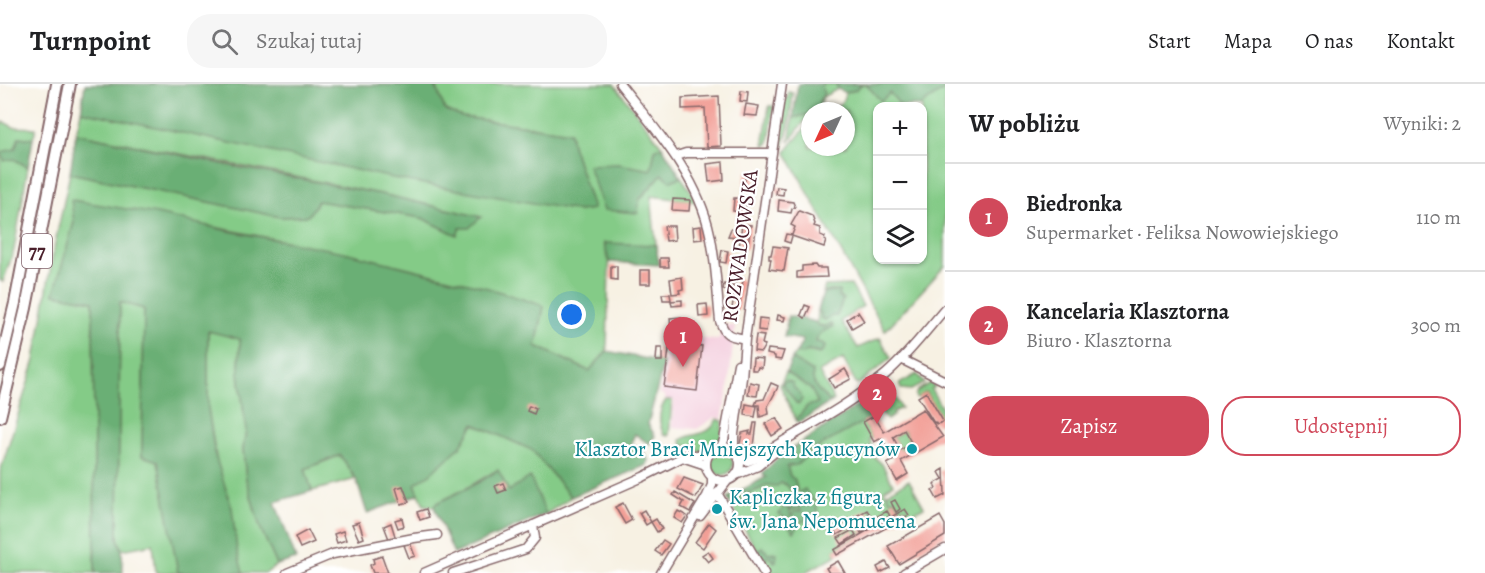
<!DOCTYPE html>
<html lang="pl">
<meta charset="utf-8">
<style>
body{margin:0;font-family:Alegreya,serif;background:#f6f6f6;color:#202124}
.controls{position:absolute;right:18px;top:18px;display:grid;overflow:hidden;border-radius:12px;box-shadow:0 2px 4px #0004}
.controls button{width:54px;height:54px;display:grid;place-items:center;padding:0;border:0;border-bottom:2px solid #e0e0e0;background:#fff;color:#202124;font:30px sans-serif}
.compass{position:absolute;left:801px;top:18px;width:54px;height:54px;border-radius:50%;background:#fff;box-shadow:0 2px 4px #0004;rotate:226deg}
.you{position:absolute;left:572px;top:231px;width:21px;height:21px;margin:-15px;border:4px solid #fff;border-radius:50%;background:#1a73e8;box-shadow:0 0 0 9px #1a73e833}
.badge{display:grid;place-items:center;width:39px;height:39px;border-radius:50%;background:#d1495b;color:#fff;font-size:20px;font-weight:700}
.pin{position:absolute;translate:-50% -50px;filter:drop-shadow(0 2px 3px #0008)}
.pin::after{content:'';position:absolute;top:32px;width:21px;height:18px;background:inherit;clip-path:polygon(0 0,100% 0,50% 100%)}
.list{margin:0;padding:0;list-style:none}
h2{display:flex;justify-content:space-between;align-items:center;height:78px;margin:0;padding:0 24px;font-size:26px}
h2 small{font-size:20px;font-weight:400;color:#757577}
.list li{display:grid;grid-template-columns:39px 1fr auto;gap:18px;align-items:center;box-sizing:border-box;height:108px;padding:0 24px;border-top:2px solid #e0e0e0}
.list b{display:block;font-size:22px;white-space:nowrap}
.list p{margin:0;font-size:20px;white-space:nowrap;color:#757577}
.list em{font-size:20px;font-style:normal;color:#757577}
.actions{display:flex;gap:12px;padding:18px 24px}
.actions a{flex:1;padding:14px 0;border:2px solid #d1495b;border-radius:24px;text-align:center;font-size:21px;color:#d1495b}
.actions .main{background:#d1495b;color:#fff}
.icon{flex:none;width:33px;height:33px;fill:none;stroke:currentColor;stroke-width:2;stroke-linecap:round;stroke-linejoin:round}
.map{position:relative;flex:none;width:945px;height:489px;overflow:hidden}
header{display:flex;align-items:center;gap:36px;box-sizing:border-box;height:84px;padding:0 30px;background:#fff;border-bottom:2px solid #e0e0e0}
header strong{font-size:28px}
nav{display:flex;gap:33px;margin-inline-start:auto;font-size:21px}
.search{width:420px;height:54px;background:#f6f6f6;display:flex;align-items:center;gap:15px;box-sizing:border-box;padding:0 21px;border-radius:24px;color:#757577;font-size:22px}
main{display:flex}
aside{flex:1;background:#fff}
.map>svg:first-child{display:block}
.built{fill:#f4cfde}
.green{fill:#84cb87;stroke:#677559;stroke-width:1.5}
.forest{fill:#6baf74;stroke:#5a6750;stroke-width:1.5}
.building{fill:#f29f96;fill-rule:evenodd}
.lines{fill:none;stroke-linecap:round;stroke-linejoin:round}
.minor-casing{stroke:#87686b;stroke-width:11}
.major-casing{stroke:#87686b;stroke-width:14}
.minor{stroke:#fff;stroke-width:8}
.major{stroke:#fff;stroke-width:10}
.culture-dot{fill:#0f9aa8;stroke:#fff;stroke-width:2}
.labels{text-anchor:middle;stroke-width:4.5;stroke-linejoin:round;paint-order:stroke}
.shield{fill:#fff;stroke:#80626b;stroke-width:1.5}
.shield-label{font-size:20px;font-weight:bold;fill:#4a1f2b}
.street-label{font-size:21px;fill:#4a1f2b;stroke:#fff}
.culture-label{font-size:21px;fill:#0d838f;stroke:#fff;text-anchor:end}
</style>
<header>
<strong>Turnpoint</strong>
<div class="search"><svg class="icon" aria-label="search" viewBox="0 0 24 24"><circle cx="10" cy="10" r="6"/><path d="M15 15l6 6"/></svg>Szukaj tutaj</div>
<nav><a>Start</a><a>Mapa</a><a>O nas</a><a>Kontakt</a></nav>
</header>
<main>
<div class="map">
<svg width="945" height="489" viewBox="0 0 945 489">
<rect width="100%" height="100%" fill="#fff"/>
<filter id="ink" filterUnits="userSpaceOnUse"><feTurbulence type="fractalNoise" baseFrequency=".0167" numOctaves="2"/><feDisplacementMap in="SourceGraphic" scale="12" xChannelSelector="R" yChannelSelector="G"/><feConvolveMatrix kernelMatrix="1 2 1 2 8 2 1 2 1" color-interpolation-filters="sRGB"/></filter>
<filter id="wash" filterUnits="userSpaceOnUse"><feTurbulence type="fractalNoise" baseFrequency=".008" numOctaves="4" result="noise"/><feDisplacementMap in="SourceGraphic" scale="24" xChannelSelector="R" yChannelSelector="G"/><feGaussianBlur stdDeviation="1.35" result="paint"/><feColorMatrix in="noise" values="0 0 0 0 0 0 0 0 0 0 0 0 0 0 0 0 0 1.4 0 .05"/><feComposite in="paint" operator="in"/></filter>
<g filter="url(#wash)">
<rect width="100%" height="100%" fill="#f7f1e3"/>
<path class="built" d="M 721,241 L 735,242 L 728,306 L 722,335 L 715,333 L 697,345 L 672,343 L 674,316 L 666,316 L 664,311 L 660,310 L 667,251 L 719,256 Z"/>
<path class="green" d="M 431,0 L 614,0 L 662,62 L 655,66 L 651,86 L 622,81 L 639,116 L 663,89 L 671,97 L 681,93 L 699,118 L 651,112 L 656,161 L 604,160 L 609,178 L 607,267 L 589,287 L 536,262 L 544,222 C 390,172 230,147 72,116 L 74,138 L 55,210 L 93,217 L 95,489 L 0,489 L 0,388 L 35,276 L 54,164 L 70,89 L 280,133 L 308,132 L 318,117 L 422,134 L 457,151 L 459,144 L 481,133 L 381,110 L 76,49 L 81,27 L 579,127 L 593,125 L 572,61 L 570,48 L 462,33 L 445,26 L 436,1 Z
M 823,0 L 836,0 L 838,5 L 823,13 L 820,22 L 819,17 L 824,10 L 822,4 Z
M 862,0 L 866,0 L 881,17 L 890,9 L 901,22 L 878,22 L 878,176 L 922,176 L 922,22 L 920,22 L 945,5 L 945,182 L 885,247 L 786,69 L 786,67 L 810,38 L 810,63 L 846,63 L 846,27 L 826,27 C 836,23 843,21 845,9 L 855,6 Z
M 788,8 L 793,9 L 789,42 L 783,63 L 779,64 L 777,61 L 784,15 L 787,15 Z
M 769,22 L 774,22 L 769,58 L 765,63 L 764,56 Z
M 810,30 L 789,58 L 793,34 Z
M 4,38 L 13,43 L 36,44 L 33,55 L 19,53 L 14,75 L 28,83 L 14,166 L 3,198 L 0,196 L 0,41 Z
M 851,201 L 863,222 L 841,237 L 858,264 L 880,254 L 891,274 L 857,301 L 843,275 L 819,288 L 834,316 L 831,318 C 821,310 811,301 812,288 L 792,275 L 796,269 L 802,270 L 807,267 L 820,270 L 825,263 L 815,258 C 818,249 823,247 831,243 L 817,241 L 818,227 L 821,229 L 838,212 L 839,208 L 830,207 L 823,209 L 825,202 Z
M 120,218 L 144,225 L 142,372 L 158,377 L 181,489 L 156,489 L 153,460 L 122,466 L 118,454 Z
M 208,246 L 240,255 L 239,288 L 246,347 L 243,365 L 246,395 L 260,443 L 277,481 L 266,489 L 235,489 L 208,324 Z
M 786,288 L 811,305 L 818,319 L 802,329 L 796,336 L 780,301 Z
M 917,290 L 924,299 L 911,306 L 901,305 L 899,300 Z
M 930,299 L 935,302 L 931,305 L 945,330 L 945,346 L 941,339 L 943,337 L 926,308 L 917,314 L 915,312 L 917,307 Z
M 888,302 L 893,310 L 869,324 L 866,317 Z
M 893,314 L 895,314 L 901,324 L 893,328 L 894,331 L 887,336 L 878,324 Z
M 666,316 L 672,316 L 669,352 L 664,351 C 658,339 658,327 666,316 Z
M 717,335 L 723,337 L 721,354 L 713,363 L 706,368 L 698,368 L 686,361 L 683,363 L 681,356 C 693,347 708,355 717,335 Z
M 863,338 L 872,354 L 869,356 L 872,362 L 863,367 L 864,369 L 868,367 L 882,380 L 893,400 L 884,406 L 899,429 L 834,466 L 837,471 L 804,489 L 770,489 L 762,475 L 769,473 L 773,475 L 774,478 L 776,477 L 774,468 L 768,469 L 762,463 L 757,467 L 727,414 L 731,417 L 762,404 C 773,395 786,400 797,406 L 795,396 L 790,392 L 787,382 L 799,378 L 811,367 Z
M 474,340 L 532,366 L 571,413 L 546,430 L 530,394 L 509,408 L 497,386 L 434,423 L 424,421 L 415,400 L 430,390 Z
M 904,346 L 912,360 L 900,366 L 893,353 Z
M711 380a11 11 0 1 1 22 0a11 11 0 1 1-22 0Z
M 341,371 L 356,395 L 312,407 L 305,385 Z
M 909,396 L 924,423 L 909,431 L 907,425 L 904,423 L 900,425 L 894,415 L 891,416 L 887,409 Z"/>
<path class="forest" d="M 85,0 L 435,1 L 445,26 L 462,33 L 570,48 L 572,61 L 593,125 L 579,127 L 407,97 L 81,27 Z
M 798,0 L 823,0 L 822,4 L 824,10 L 819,17 L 820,22 L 815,27 L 810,27 L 810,30 L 793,34 Z
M 836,0 L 862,0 L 855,6 L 845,9 L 838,5 Z
M 866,0 L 945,0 L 945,5 L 920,22 L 901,22 L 890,9 L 881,17 Z
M 76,49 L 232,82 L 381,110 L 481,133 L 469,144 L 460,144 L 457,151 L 422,134 L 318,117 L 308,132 L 280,133 L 70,89 Z
M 19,53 L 33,55 L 28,83 L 14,75 L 4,77 L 1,68 L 15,65 Z
M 662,62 L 681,93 L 671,97 L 662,90 L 639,116 L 638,129 L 604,126 L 588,81 L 619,80 L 651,86 L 655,66 Z
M 71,116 L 157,130 L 229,147 L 344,168 L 488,204 L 544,222 L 536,262 L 589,287 L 607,267 L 664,278 L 648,340 L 655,352 L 649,360 L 635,350 L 631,359 L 643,367 L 648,376 L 647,381 L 571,413 L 532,366 L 474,340 L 460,363 L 430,390 L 415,400 L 419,410 L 367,429 L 356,395 L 340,371 L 305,385 L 312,407 L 275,418 L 296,475 L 277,481 L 260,443 L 246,395 L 243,365 L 246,347 L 239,288 L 240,255 L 208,247 L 208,324 L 215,371 L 232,424 L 237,466 L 243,489 L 178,489 L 158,377 L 142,372 L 144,225 L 120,218 L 118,454 L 122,466 L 123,489 L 95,489 L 93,217 L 54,210 L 74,138 Z
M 604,159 L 656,161 L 659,181 L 609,178 Z
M 830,207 L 839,207 L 838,212 L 843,215 L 837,232 L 832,232 L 825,236 L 821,234 L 821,229 L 818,227 L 823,209 Z
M 788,232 L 816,238 L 817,241 L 824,243 L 831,239 L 833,242 C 825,247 818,248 816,258 L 822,259 L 825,263 L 820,270 L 810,266 L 802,270 L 796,269 L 803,256 L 784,253 Z
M 792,275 L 813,288 C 811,301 821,311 831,318 L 798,339 L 796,336 L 807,322 L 818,319 L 811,305 L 786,288 Z
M 786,296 L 793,299 L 794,304 L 798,307 L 802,315 L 799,320 L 796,319 L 782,299 Z
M 861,319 L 867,328 L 871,327 L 874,332 L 811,367 L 797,381 L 787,382 L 790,392 L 795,396 L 797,406 L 791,407 L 786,400 L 781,399 L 777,402 L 766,401 L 762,404 L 741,412 L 745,419 L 733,420 L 727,414 L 766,393 L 763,391 L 763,389 L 779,373 Z
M 498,386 L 509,407 L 530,393 L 546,430 L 454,470 L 434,423 L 435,420 L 479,398 Z
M 805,405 L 809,412 L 816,418 L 819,435 L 812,439 L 806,435 L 803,438 L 799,437 L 796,439 L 797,444 L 794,448 L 786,439 L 785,434 L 779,430 L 785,421 L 790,427 L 791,432 L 795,427 L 801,427 L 799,423 L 791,426 L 787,421 L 798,413 L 799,408 Z
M 762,463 L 768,469 L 777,469 L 776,478 L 774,479 L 773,475 L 769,473 L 762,475 L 757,467 Z"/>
<g id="blocks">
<path class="building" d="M 741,7 L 748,8 L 747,18 L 740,17 Z
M 719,12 L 721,62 L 707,63 L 705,24 L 682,25 L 682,14 Z
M 746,20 L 759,22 L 757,32 L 744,31 Z
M 723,78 L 724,96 L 709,98 L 707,80 Z
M 746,88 L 755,89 L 753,103 L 744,101 Z
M 777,103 L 784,104 L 783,111 L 776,110 Z
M 734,114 L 747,115 L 745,128 L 733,127 Z
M 673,115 L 690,116 L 689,127 L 672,126 Z
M 779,116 L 793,118 L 795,123 L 792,125 L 791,129 L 778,127 Z
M 799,127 L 812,132 L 815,140 L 814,142 L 820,144 L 820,151 L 825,153 L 824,156 L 826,157 L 824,163 L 792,152 L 790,159 L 784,157 L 786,150 L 792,151 L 795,143 L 791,141 Z
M 742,140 L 751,141 L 747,165 L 739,164 Z
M 664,142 L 674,142 L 675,156 L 666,157 Z
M 701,142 L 702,155 L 694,156 L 693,143 Z
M 731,145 L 735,146 L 735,149 L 737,149 L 737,153 L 728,152 Z
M 773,162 L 788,164 L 784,187 L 769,185 L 771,175 L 769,175 L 769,171 L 771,171 Z
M 722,166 L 728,167 L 726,179 L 720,178 Z
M 660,174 L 668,174 L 669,183 L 660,183 Z
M 815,181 L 817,184 L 826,184 L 827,193 L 797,194 L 797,188 L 802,187 L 802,182 Z
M 611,182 L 617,182 L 617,196 L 611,195 Z
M 640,186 L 650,186 L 650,200 L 640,200 Z
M 682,193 L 683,205 L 679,206 L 680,209 L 672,210 L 670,195 Z
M 736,195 L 743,196 L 739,226 L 732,225 Z
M 724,200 L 733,202 L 732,208 L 723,206 Z
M 662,210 L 670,210 L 671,216 L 663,216 Z
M 682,216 L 682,221 L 672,222 L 671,217 Z
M 707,220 L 708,232 L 699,233 L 698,221 Z
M 805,221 L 810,223 L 805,234 L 801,231 Z
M 858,228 L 864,237 L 852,244 L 847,235 Z
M 778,231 L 785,233 L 784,237 L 777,236 Z
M 681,233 L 682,244 L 671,245 L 670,234 Z
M 759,234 L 768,235 L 766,247 L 758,246 Z
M 756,251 L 764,252 L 762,260 L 765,261 L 761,268 L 754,267 Z
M 670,258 L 702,262 L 697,307 L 664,303 Z
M 657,264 L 662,264 L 662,277 L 656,277 Z
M 768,265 L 784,267 L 781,276 L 775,275 L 775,272 L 767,270 Z
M 753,274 L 763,275 L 762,284 L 758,283 L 757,286 L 752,286 Z
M 845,285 L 851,295 L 834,304 L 829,295 Z
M 750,298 L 759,300 L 757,312 L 748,311 Z
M 771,299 L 778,302 L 777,305 L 768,322 L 769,330 L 760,333 L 759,321 L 755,321 L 757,316 L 764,315 Z
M 926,308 L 943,337 L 937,341 L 935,338 L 934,339 L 918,313 Z
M 746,320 L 757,322 L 755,333 L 745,331 Z
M 529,322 L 536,325 L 534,330 L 527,327 Z
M 923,325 L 943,353 L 901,377 L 908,390 L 897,397 L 887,380 L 894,376 L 882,354 L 874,358 L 863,338 L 874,332 L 884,348 ZM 904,346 L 912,360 L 900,366 L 893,353 Z
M 776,334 L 783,345 L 772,352 L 765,340 Z
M 754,339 L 757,339 L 754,362 L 740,361 L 742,349 L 750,347 L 749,350 L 752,350 Z
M 944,385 L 945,411 L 937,415 L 932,406 L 936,404 L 934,400 L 943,395 L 939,388 Z
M 684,394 L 703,401 L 696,414 L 678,405 Z
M 503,399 L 506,406 L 498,409 L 495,402 Z
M 403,402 L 409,418 L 401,420 L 396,404 Z
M 675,408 L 695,420 L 690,428 L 681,423 L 684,418 L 673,411 Z
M 895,416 L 900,425 L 896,428 L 891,418 Z
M 623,419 L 632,436 L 625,440 L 615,423 Z
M 426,425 L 429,433 L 420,436 L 417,428 Z
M 905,425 L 909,431 L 837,471 L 834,466 Z
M 644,426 L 651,438 L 646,441 L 639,429 Z
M 867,426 L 871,432 L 856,440 L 853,434 Z
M 678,427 L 687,432 L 682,439 L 674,434 Z
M 887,427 L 890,432 L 861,449 L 858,443 Z
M 940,432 L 945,441 L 945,452 L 899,480 L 888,462 Z
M 402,434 L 404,442 L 398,444 L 395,436 Z
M 656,435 L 662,445 L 657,448 L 651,438 Z
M 848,437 L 851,443 L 837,451 L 833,445 Z
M 359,438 L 364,454 L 359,456 L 352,440 Z
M 391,439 L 395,452 L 389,455 L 384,442 Z
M 709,439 L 716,445 L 703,464 L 695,458 Z
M 308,446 L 314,458 L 300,464 L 295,453 Z
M 853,446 L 856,451 L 842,460 L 838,454 Z
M 343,447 L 346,456 L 337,459 L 334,450 Z
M 663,456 L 669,460 L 661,471 L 655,467 Z
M 410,459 L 415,472 L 409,474 L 404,461 Z
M 708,467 L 713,474 L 708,478 L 702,471 Z
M 382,472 L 388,489 L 373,489 L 370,481 L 374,479 L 373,475 Z
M 838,477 L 845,489 L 829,489 L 826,484 Z
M 886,478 L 890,484 L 880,489 L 877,483 Z"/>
</g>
</g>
<g filter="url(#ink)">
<use href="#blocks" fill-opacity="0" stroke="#87686b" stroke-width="1.5"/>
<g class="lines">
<defs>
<path id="minor" d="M 620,0 C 655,45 698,92 710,150 C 716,178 717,208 720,237 C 725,252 730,252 745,255
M 677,72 L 686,69 L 771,69
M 901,275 L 945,297
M 721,363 L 724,356 L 738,280
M706 380a17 17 0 1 1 34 0a17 17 0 1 1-34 0Z
M 734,367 L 734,350 L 742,294 L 745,255 L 782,0
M 682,373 L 706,381
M 739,375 L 748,377 L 754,375 C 798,347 846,324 886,290 C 908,271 926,247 945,225
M 736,391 L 758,382 L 781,363
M 717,409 L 764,489
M 700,432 L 728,396
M 287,489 L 333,470 L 414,454 L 437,451
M 424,489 L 643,393 L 687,371 L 708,371
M 453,489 L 526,465 L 535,454 L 533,441
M 661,489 L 707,412 L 712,401 L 712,393
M 904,489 L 945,465"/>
<path id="major" d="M 0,282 L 15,219 L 57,0
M 0,333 L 26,224 L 70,0"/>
</defs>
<use href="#minor" class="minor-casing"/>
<use href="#major" class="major-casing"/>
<use href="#minor" class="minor"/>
<use href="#major" class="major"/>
</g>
</g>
<g class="culture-dot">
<circle cx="912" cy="365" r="6"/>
<circle cx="717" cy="425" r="6"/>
</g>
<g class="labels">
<rect class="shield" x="22" y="150" width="30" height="34" rx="4.5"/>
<g class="shield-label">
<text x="37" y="174">77</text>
</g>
<g class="street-label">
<text transform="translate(740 162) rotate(-82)" y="7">ROZWADOWSKA</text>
</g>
<g class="culture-label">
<text x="900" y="372">Klasztor Braci Mniejszych Kapucynów</text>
<text x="729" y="420" text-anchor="start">Kapliczka z figurą<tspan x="729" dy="24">św. Jana Nepomucena</tspan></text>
</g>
</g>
</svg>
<div class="controls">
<button>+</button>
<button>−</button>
<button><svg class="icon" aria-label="layers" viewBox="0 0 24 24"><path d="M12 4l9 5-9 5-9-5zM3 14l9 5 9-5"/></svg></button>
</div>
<svg class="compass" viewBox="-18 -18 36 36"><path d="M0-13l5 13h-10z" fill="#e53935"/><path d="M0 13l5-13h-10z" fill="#757577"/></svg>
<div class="you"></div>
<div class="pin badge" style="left:683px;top:283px">1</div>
<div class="pin badge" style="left:877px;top:340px">2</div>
</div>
<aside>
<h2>W pobliżu<small>Wyniki: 2</small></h2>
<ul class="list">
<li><span class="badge">1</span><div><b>Biedronka</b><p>Supermarket · Feliksa Nowowiejskiego</p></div><em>110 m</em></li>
<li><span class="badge">2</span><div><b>Kancelaria Klasztorna</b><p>Biuro · Klasztorna</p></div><em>300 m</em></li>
</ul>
<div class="actions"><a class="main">Zapisz</a><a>Udostępnij</a></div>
</aside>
</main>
